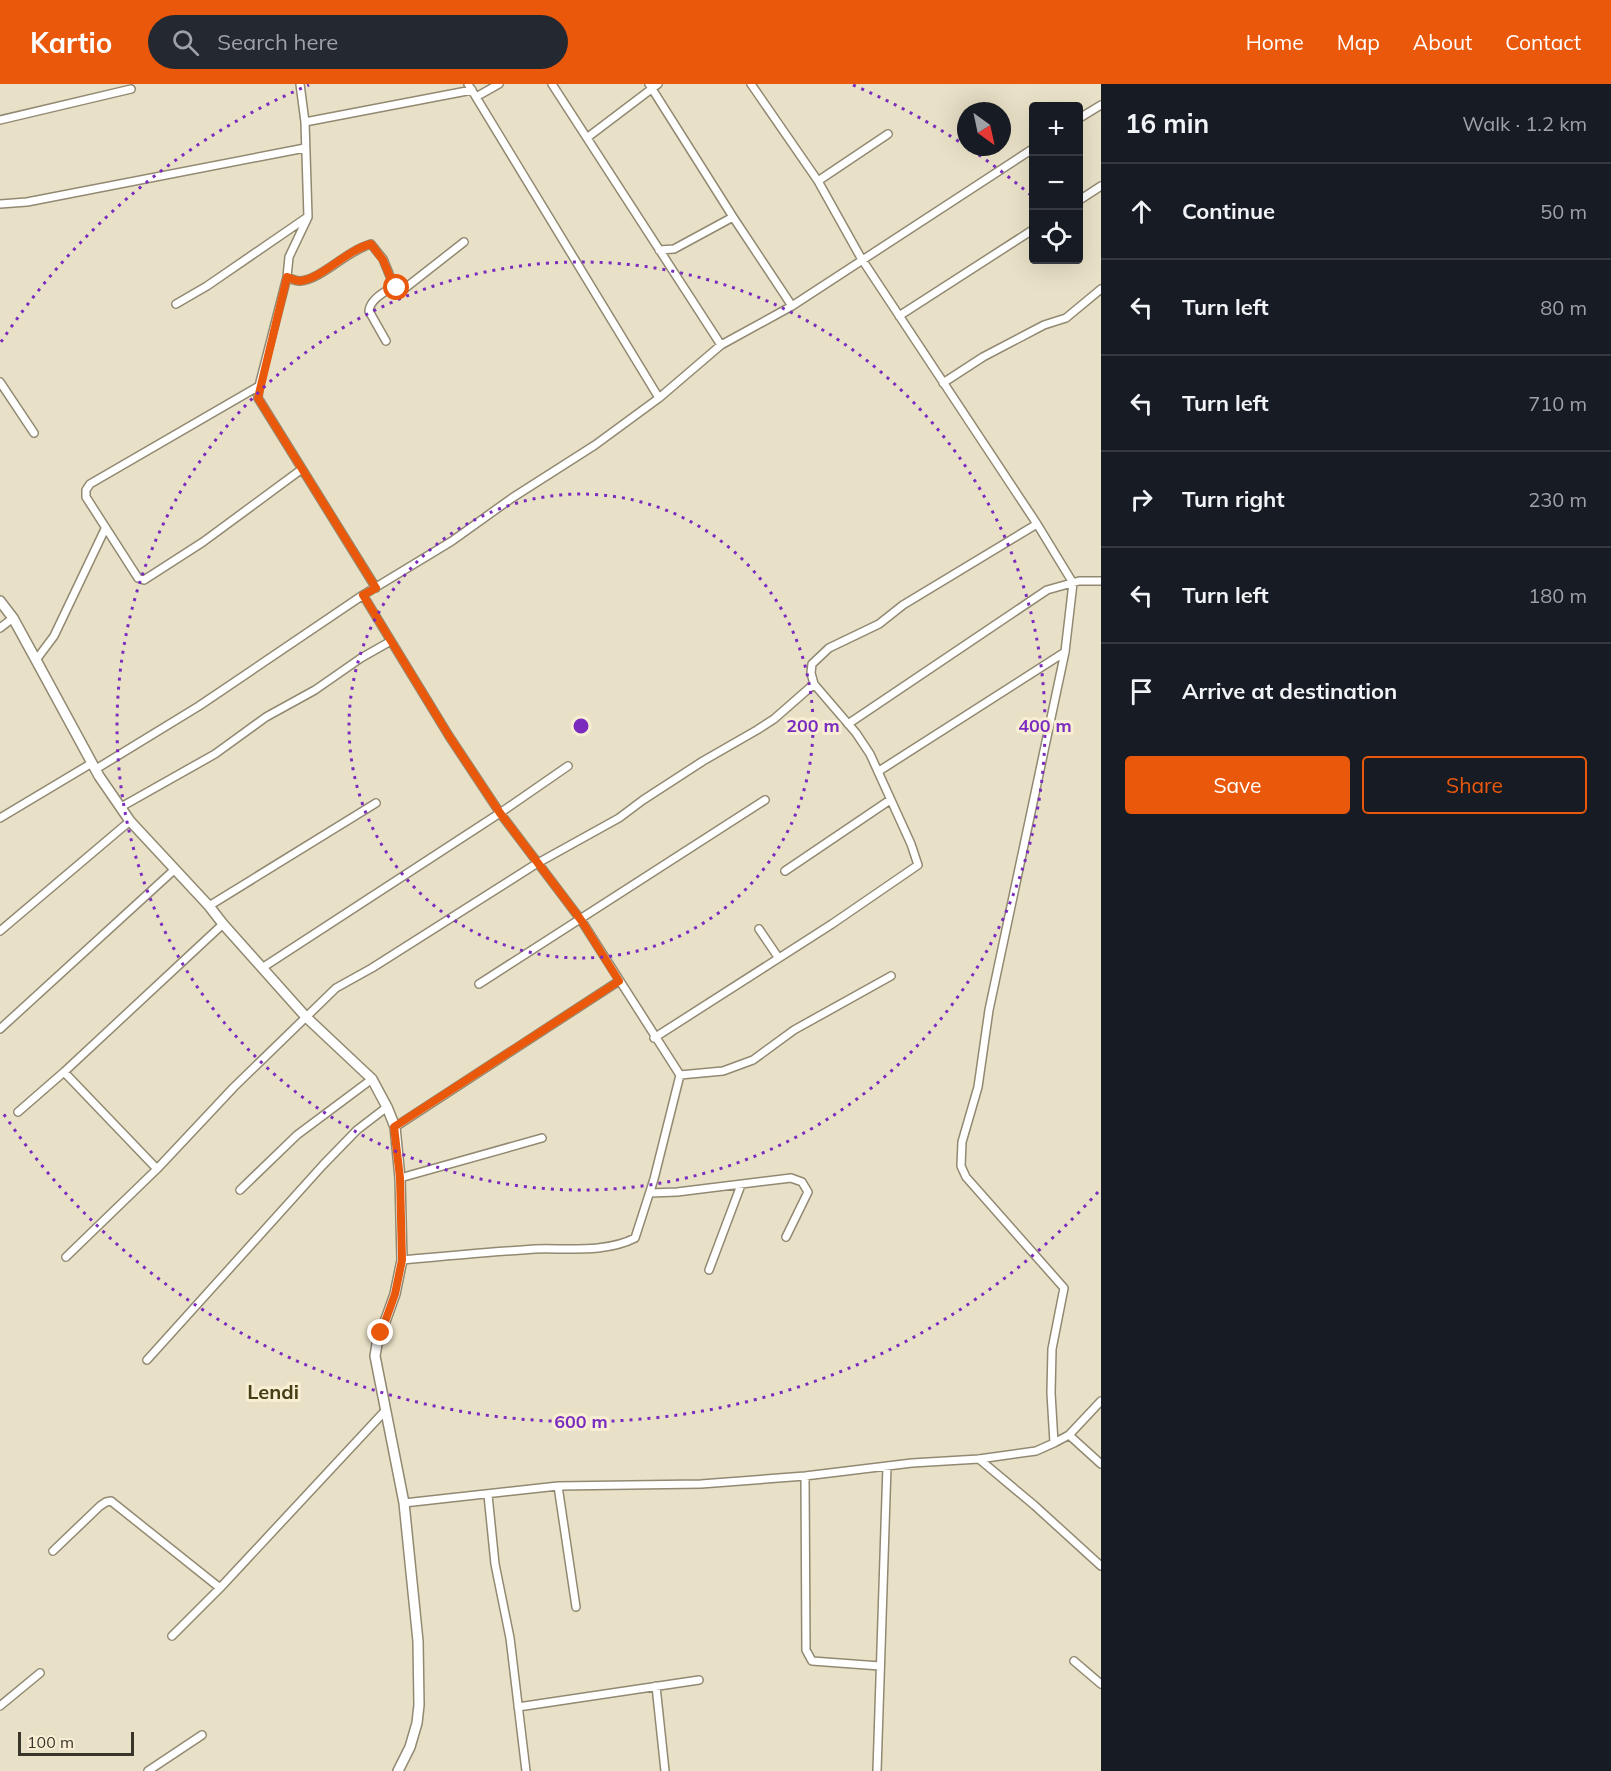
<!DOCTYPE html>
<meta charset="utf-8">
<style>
body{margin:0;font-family:Mulish,sans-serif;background:#242831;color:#f1f3f6}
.controls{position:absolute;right:18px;top:18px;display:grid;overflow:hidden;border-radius:6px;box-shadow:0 6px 24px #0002}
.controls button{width:54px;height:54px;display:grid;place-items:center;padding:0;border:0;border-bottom:2px solid #363941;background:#171b24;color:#f1f3f6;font:30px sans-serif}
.compass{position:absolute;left:957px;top:18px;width:54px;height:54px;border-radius:50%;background:#171b24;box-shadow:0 6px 24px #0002;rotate:147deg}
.scale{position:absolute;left:18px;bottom:15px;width:116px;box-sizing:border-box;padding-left:6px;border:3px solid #38342a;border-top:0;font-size:16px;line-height:21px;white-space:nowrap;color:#38342a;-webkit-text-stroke:4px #f7eed4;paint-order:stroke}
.stop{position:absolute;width:18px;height:18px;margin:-14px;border:4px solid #ea580c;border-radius:50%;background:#fff}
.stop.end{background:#ea580c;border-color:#fff;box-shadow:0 2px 6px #0008}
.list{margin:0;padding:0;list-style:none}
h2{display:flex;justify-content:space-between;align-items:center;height:78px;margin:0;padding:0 24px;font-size:26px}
h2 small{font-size:20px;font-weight:400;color:#9ea1a6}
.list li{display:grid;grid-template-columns:39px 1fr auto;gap:18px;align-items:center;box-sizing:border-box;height:96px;padding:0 24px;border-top:2px solid #363941}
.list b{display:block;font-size:22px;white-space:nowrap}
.list em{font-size:20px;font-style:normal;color:#9ea1a6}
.actions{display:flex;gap:12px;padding:18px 24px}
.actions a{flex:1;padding:14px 0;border:2px solid #ea580c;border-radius:6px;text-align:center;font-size:21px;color:#ea580c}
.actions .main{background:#ea580c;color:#fff}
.icon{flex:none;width:33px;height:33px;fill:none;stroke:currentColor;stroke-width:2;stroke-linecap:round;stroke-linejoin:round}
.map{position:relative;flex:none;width:1101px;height:1687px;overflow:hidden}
header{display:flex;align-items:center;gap:36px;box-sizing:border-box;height:84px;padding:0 30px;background:#ea580c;color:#fff}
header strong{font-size:28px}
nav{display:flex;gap:33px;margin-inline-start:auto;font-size:21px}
.search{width:420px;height:54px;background:#242831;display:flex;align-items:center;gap:15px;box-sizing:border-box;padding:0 21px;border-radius:33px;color:#9ea1a6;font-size:22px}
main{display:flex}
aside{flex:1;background:#171b24}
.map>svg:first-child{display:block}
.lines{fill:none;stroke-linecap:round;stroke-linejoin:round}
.minor-casing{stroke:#918971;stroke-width:10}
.secondary-casing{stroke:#918971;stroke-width:12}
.minor{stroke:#fff;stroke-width:7}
.secondary{stroke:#fff;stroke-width:9}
.route{stroke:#ea580c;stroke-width:8}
.ring{fill:none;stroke:#7b2cbf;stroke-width:3;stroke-dasharray:3 6}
.labels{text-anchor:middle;stroke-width:6;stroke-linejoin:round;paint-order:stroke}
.quarter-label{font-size:20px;font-weight:bold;fill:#453e14;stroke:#f7eed4}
.centre{fill:#7b2cbf;stroke:#f7eed4;stroke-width:3}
.ring-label{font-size:18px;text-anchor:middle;font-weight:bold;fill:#7b2cbf;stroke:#f7eed4;stroke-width:6;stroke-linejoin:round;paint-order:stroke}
</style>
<header>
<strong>Kartio</strong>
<div class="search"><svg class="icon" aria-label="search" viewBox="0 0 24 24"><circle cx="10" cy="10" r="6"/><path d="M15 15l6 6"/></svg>Search here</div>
<nav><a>Home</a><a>Map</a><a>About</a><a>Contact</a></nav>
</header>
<main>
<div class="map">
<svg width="1101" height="1687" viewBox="0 0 1101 1687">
<rect width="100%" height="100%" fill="#e9e1c7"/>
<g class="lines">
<defs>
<path id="minor" d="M 300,0 L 305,38 L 308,133 L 289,173 L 287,193 L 259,302 L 258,314 L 376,504
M 468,0 L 659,314
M 552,0 L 721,261
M 649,0 L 733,133 L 792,222
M 751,0 L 818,97 L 861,174 L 1037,440 L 1073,499 L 1065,568 L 989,926 L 978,1003 L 962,1058 L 961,1082 L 966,1093 L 1064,1204 L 1052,1265 L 1051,1309 L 1054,1359
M 476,13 L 499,0
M 1078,35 L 1101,21
M 0,36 L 131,5
M 305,38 L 472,6
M 588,53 L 658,0
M 818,97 L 888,50
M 1078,117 L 1101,102
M 0,120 L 27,118 L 305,64
M 659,166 L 674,165 L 733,133
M 287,193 C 291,195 296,197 300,197 C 322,195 346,167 371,160 L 383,175 L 394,202 L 404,205 L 464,158
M 176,220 L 207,202 L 306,134
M 899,232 L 1034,145
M 386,257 L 369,227 C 370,215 385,208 394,202
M 0,298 L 34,349
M 943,299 L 983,273 L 1044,241 L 1066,234 L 1101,205
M 259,302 L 90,400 L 86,406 L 86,413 L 138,494 L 144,496 L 203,458 L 302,385
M 363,511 L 449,652 L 500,729 L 581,836 L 680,991 L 654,1095 L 635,1154 C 606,1169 567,1164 535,1165 C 491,1168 446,1172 402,1176
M 0,544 L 13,534
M 36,576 L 54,552 L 105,445
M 848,640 L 1047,506 L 1079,497 L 1101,497
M 96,685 L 199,622 L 363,511 L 452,457 L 512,414 L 595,361 L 659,314 L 721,261 L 792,222 L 1034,64
M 879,687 L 1065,568
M 121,723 L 215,670 L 266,633 L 315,606 L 361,574 L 391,557
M 0,734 L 92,679
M 785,787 L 890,716
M 209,822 L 376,719
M 759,845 L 778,873
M 0,847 L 130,737
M 262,884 L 500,729 L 568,682
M 479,900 L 765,716
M 0,945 L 174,786
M 654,954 L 832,840 L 918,781 L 911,760 L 870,670 L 856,649 L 814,600
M 64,988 L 157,1085
M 680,991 L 723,987 L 753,976 L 794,946 L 891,892
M 18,1028 L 64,988 L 223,840
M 395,1043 L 619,897
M 400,1094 L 542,1054
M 240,1106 L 297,1051 L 372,995
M 650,1109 L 677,1108 L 791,1094 L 802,1098 L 808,1108 L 786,1153
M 66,1173 L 157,1085 L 234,1003 L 336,904 L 372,884 L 536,780 L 619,734 L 643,716 L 703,677 L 757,646 L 774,635 L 814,600 L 811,589 L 812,580 L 829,564 L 879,540 L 903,521 L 1037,440
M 709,1186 L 741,1101
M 147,1276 L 323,1081 L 357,1046 L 387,1023
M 1069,1351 L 1101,1380
M 979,1375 L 1034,1421 L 1101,1482
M 805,1392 L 806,1566 L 812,1577 L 880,1582
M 558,1402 L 576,1523
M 488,1411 L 495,1480 L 510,1554 L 526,1687
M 404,1419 L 558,1402 L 701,1400 L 805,1392 L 912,1379 L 979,1375 L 1036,1367 L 1054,1359 L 1069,1351 L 1101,1317
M 53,1467 L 100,1422 L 106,1418 L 111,1417 L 220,1504
M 172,1552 L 220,1504 L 384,1328
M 1074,1577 L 1101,1600
M 656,1602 L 665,1687
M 0,1622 L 40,1589
M 518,1623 L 699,1596
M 148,1687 L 202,1651
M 877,1687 L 887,1382"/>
<path id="secondary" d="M 0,517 L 13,534 L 36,576 L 99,692 L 130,737 L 209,822 L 223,840 L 306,933 L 372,995 L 387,1023 L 395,1043 L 400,1094 L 402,1176 L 395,1210 L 377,1260 L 375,1272 L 404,1419 L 418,1557 L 419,1621 L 417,1639 L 410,1663 L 398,1687"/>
</defs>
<use href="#minor" class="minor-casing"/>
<use href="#secondary" class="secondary-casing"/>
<use href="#minor" class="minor"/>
<use href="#secondary" class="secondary"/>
</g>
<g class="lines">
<path class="route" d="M 381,1249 L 395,1210 L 402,1176 L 400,1094 L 394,1043 L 619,897 L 581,836 L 500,729 L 449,652 L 363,511 L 376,504 L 258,314 L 287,193 C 292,195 296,197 300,197 C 322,195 346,166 371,160 L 383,176 L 394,202 L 397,204"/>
</g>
<g class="ring">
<circle cx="581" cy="642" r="232"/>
<circle cx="581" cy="642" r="464"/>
<path d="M1098 1108A696 696 0 0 1 1 1026M1 258A696 696 0 0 1 309 1M853 1A696 696 0 0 1 1033 113"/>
</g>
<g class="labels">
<g class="quarter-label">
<text x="273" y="1315">Lendi</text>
</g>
</g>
<circle cx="581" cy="642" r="9" class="centre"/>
<g class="ring-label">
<text x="813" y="648">200 m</text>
<text x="1045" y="648">400 m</text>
<text x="581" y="1344">600 m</text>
</g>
</svg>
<div class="controls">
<button>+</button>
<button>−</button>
<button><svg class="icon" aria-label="locate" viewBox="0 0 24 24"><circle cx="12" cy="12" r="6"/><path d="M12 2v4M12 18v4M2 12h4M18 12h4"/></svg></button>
</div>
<svg class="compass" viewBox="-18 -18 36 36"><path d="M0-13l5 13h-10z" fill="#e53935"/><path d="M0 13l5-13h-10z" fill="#9ea1a6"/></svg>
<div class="scale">100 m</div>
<div class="stop" style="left:397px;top:204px"></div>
<div class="stop end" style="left:381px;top:1249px"></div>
</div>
<aside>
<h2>16 min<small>Walk · 1.2 km</small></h2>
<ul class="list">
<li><svg class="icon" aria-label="ahead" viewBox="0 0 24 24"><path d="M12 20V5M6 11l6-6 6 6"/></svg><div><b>Continue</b></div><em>50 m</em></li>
<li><svg class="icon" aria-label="left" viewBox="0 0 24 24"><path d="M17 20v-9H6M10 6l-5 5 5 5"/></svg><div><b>Turn left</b></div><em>80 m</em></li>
<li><svg class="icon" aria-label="left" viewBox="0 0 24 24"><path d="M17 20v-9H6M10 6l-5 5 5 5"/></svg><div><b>Turn left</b></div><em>710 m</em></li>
<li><svg class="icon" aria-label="right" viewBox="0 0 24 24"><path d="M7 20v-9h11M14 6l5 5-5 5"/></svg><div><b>Turn right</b></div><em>230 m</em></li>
<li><svg class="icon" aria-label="left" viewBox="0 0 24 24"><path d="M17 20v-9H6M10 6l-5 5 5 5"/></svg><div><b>Turn left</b></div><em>180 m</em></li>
<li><svg class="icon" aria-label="arrive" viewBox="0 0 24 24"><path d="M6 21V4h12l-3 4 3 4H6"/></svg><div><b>Arrive at destination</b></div></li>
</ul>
<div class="actions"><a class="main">Save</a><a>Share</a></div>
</aside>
</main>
